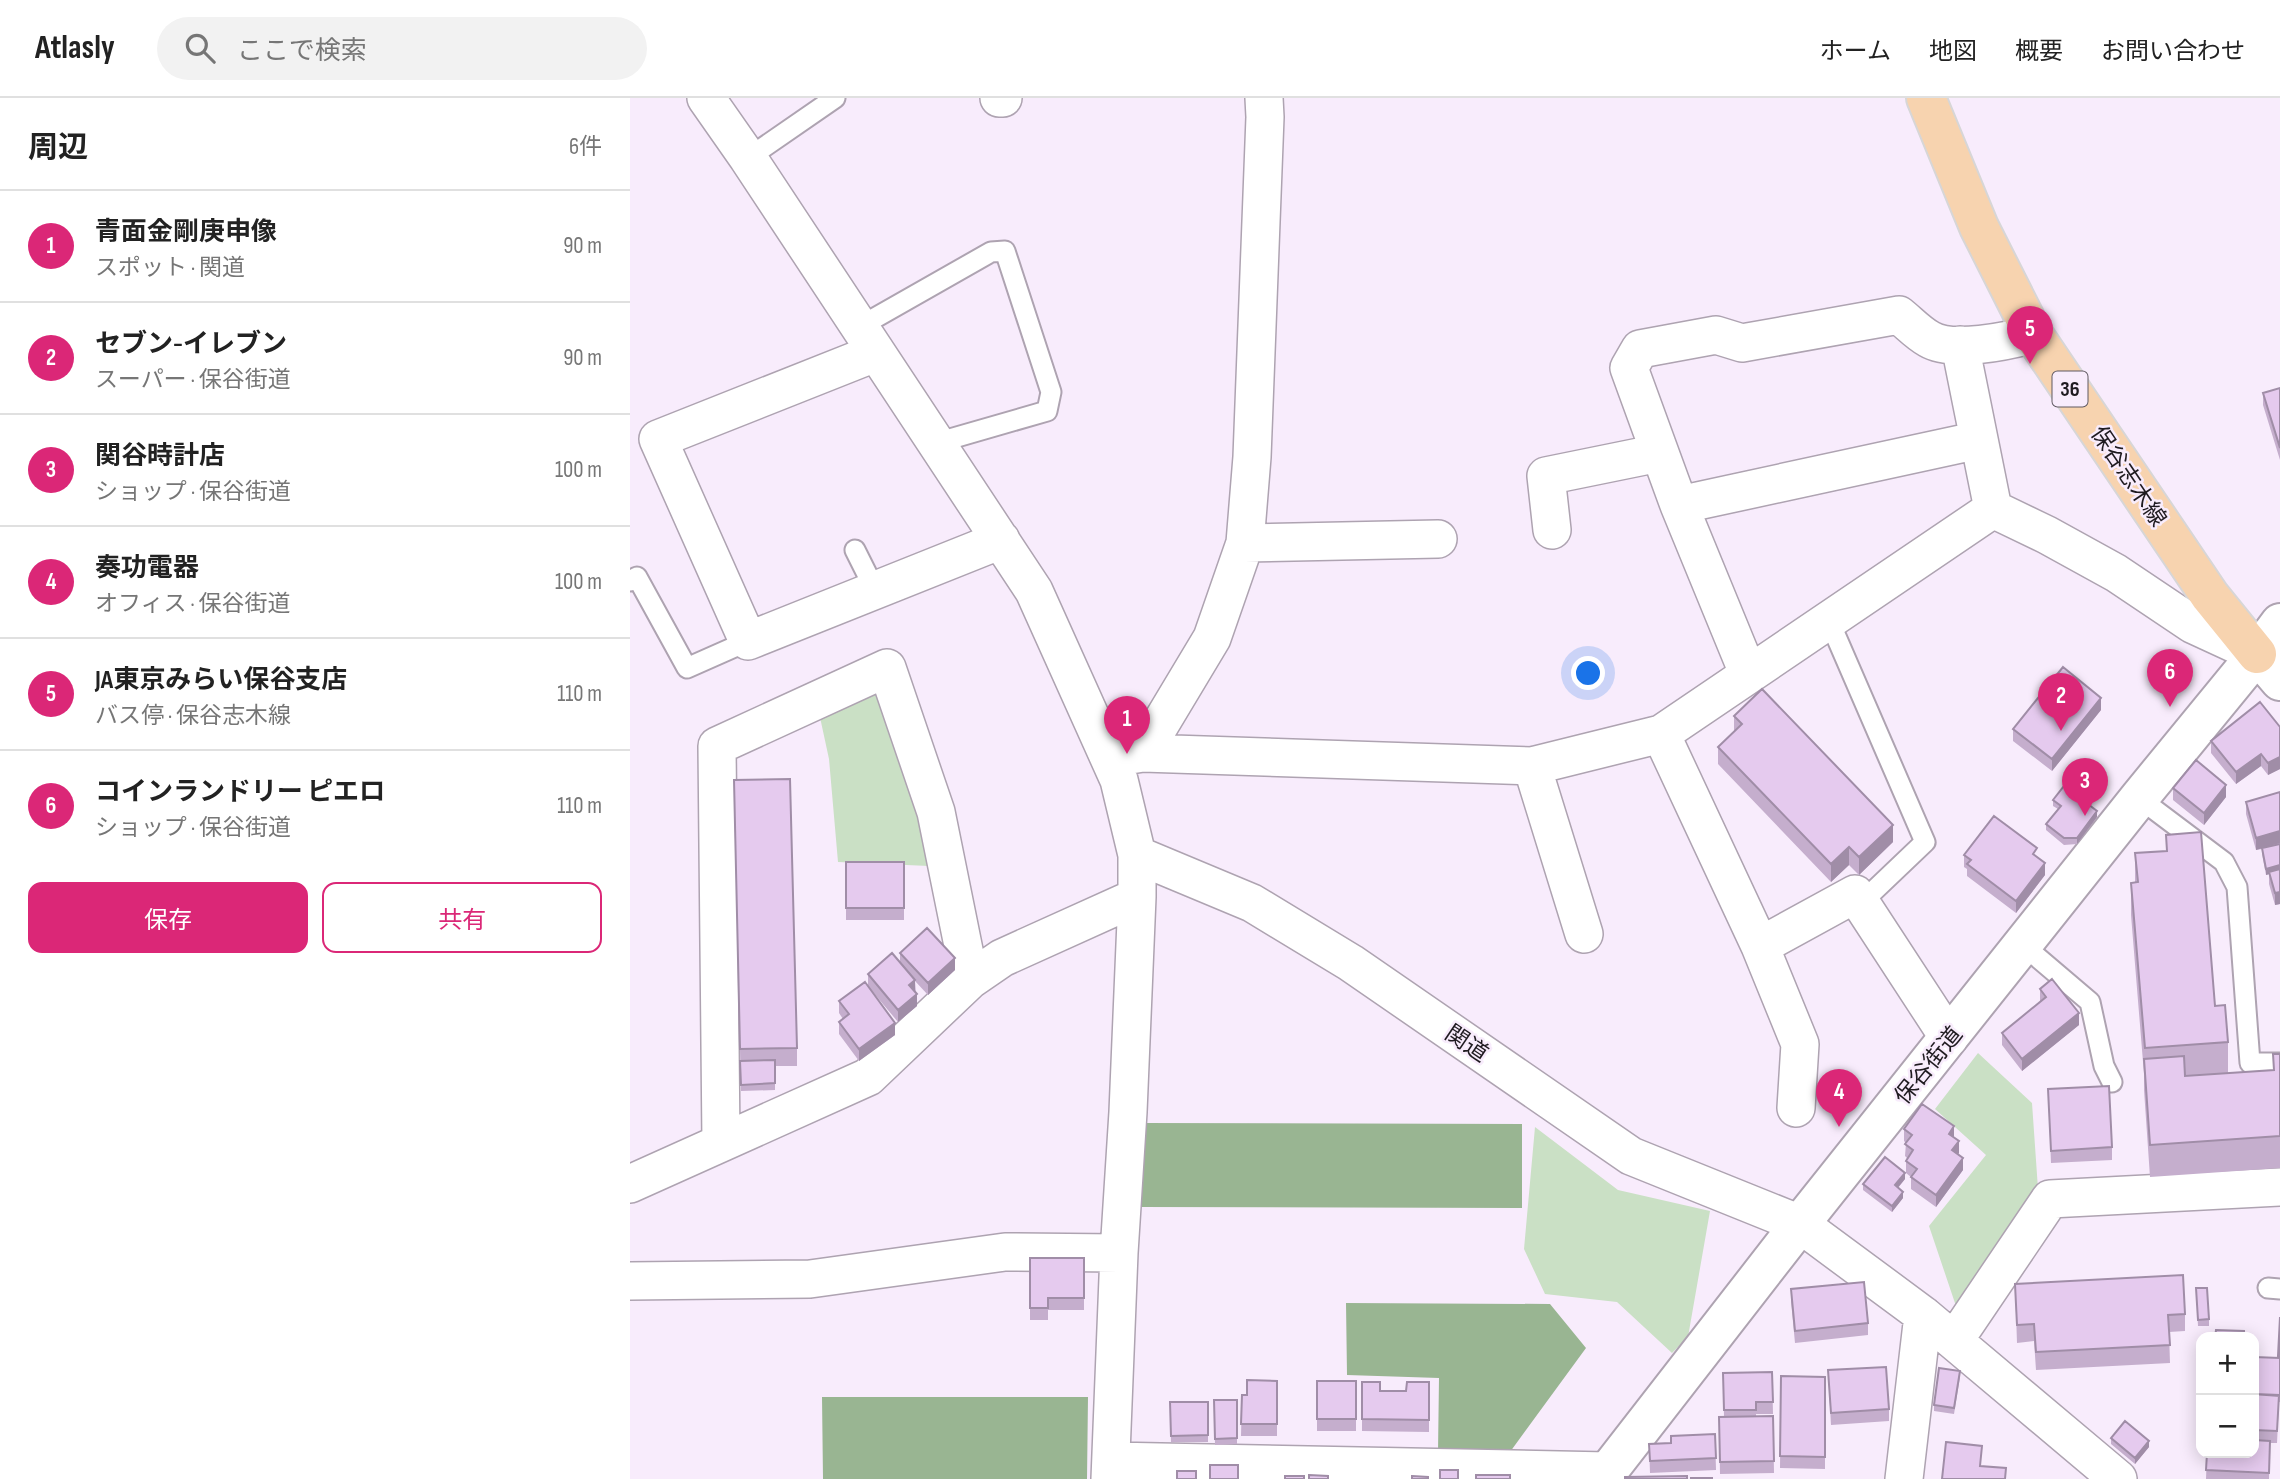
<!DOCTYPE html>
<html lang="ja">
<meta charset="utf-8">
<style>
body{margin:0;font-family:"Sofia Sans Condensed","Noto Sans JP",sans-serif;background:#f2f2f2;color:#222}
.controls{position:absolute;right:21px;bottom:21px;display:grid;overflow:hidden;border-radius:14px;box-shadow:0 4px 18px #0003}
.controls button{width:63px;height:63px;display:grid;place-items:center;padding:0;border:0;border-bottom:2px solid #e0e0e0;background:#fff;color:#222;font:35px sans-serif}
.you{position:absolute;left:959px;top:576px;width:24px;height:24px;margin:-18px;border:5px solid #fff;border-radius:50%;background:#1a73e8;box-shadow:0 0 0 10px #1a73e833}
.badge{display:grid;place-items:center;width:46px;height:46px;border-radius:50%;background:#db2777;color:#fff;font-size:23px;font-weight:700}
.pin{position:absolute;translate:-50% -58px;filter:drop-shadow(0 2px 4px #0008)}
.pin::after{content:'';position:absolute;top:37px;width:24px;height:21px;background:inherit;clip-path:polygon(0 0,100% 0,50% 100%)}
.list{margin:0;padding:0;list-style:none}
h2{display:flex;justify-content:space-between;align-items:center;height:91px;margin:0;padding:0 28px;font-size:30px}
h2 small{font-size:23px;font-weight:400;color:#767676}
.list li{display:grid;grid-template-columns:46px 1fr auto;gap:21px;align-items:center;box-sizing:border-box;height:112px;padding:0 28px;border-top:2px solid #e0e0e0}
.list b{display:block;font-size:26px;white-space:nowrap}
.list p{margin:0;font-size:23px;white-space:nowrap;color:#767676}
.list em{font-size:23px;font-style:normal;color:#767676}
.actions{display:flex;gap:14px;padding:21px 28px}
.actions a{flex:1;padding:16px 0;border:2px solid #db2777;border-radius:14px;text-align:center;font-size:24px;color:#db2777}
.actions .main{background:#db2777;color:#fff}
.icon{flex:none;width:38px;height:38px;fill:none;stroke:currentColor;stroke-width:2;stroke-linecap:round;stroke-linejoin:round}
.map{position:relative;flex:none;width:1650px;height:1381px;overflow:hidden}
header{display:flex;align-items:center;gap:42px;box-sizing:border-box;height:98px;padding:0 35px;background:#fff;border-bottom:2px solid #e0e0e0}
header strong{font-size:33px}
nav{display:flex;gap:38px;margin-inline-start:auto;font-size:24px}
.search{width:490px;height:63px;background:#f2f2f2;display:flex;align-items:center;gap:18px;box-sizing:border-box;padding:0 24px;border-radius:38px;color:#767676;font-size:26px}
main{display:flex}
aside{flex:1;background:#fff}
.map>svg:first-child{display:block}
.green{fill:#cae0c5}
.forest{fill:#99b592}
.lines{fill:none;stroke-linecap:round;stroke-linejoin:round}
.lane-casing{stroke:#aea3b1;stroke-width:23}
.street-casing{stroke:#aea3b1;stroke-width:40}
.secondary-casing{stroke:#aea3b1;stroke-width:42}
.primary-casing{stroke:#d7d6d7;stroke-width:42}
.lane{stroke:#fff;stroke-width:19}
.street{stroke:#fff;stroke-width:37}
.secondary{stroke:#fff;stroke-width:38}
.primary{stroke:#f7d3af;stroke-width:38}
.wall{fill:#c5aecd}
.shaded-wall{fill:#a08da7}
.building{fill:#e5caee;stroke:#a08da7;stroke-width:2}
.labels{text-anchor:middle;stroke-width:5;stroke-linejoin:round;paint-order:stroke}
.shield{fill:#f8ecfc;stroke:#605a62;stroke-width:2}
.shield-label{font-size:21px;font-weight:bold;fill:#1f1b20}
.street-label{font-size:23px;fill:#1f1b20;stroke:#f8ecfc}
</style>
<header>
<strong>Atlasly</strong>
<div class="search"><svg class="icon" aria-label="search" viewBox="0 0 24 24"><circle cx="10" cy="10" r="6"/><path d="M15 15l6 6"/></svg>ここで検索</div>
<nav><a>ホーム</a><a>地図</a><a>概要</a><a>お問い合わせ</a></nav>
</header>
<main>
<aside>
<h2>周辺<small>6件</small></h2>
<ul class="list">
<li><span class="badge">1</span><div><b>青面金剛庚申像</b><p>スポット · 関道</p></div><em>90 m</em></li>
<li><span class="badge">2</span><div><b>セブン-イレブン</b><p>スーパー · 保谷街道</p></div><em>90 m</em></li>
<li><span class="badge">3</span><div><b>関谷時計店</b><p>ショップ · 保谷街道</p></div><em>100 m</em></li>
<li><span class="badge">4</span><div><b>奏功電器</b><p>オフィス · 保谷街道</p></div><em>100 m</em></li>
<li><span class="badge">5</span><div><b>JA東京みらい保谷支店</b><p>バス停 · 保谷志木線</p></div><em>110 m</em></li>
<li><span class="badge">6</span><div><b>コインランドリー ピエロ</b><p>ショップ · 保谷街道</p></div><em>110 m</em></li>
</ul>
<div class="actions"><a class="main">保存</a><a>共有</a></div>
</aside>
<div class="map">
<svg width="1650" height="1381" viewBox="0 0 1650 1381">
<rect width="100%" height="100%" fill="#f8ecfc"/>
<path class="green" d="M 245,581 L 288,713 L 299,768 L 208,764 L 199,661 L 188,610 Z
M 1348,955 L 1402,1005 L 1408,1091 L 1328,1214 L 1299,1128 L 1356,1057 L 1305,1011 Z
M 905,1029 L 988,1092 L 1080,1113 L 1058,1239 L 1042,1255 L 987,1204 L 915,1196 L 894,1151 Z"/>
<path class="forest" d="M 509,1025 L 892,1026 L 892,1110 L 509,1109 Z
M 716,1205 L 920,1206 L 956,1250 L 880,1354 L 808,1354 L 809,1280 L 717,1277 Z
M 192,1299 L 458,1299 L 457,1381 L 193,1381 Z"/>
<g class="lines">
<defs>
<path id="lane" d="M 118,60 L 205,0
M 229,229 L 361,154 L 375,153 L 421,294 L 417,313 L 306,345
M 225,452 L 245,492
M 0,483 L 7,479 L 57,570 L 118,543
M 1198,520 L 1295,744 L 1231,805
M 1509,700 L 1594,764 L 1607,789 L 1620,965 L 1650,965
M 1393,847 L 1460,904 L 1474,968 L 1482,984
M 1638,1190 L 1650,1191"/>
<path id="street" d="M 76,0 L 118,60 L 404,493 L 489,682 L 507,757 L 507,799 L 498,1014 L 489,1155 L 480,1381
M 369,0 L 373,0
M 245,255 L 28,341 L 118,543 L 371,442
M 1049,407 L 1349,342
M 1363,411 L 1417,437 L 1486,475 L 1562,526 L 1627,556
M 922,432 L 916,378 L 1029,355
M 615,445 L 808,441
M 1118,575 L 1049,407 L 999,270 L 1010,251 L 1086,237 L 1112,245 L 1269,217 C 1279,225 1288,235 1299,241 C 1322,255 1378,243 1403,236
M 1031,636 L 1130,848 L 1225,796 L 1319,940
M 513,655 L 582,540 L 615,445 L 622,359 L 635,19 L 634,0
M 481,660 L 513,655 L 902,668 L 1031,636 L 1363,411 L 1330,247
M 902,668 L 954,836
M 507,757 L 622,805 L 721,865 L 1001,1058 L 1170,1126 L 1293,1217 L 1488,1381
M 1130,848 L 1170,946 L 1166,1010
M 91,1044 L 87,648 L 257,570 L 306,714 L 340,882
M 0,1086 L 238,979 L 340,882 L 372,860 L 507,799
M 0,1183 L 180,1181 L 375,1154 L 489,1155
M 1324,1243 L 1420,1101 L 1650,1089
M 481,1363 L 978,1373
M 1274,1381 L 1293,1217"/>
<path id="secondary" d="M 1627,556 L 1650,583
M 972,1381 L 1170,1126 L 1509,700 L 1627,556 L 1650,525"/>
<path id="primary" d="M 1296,0 L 1349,129 L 1403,236 L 1580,498 L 1627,556"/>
</defs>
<use href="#lane" class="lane-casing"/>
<use href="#street" class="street-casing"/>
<use href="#secondary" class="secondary-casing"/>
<use href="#primary" class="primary-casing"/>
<use href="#lane" class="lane"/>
<use href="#street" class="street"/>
<use href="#secondary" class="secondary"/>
<use href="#primary" class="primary"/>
</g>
<path class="wall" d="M 1650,290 L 1650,362 L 1633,307 L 1633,295 Z
M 1471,612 L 1422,673 L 1383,643 L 1383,631 Z
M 1104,618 L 1263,744 L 1229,777 L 1219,767 L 1201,784 L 1088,666 L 1088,649 L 1104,634 Z
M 1650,629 L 1650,671 L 1638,677 L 1631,668 L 1606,686 L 1581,655 L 1581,643 Z
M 1543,690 L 1596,699 L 1574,727 L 1543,702 Z
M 104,700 L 167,950 L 167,968 L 145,968 L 145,992 L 111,993 Z
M 1423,702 L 1467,719 L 1447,746 L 1434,747 L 1416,732 L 1416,726 L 1428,711 L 1423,708 Z
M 1616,704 L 1650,746 L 1650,806 L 1645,807 L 1639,786 L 1639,776 L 1636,777 L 1632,756 L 1632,751 L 1626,752 L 1616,716 Z
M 1536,737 L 1585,908 L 1598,944 L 1598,975 L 1643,972 L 1643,956 L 1650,956 L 1650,1070 L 1520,1079 L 1514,992 L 1514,976 L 1501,817 L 1501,785 L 1505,785 L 1505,755 L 1536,753 Z
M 1334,757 L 1407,759 L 1415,777 L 1386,815 L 1337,778 L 1337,771 L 1334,769 Z
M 216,764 L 274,764 L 274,822 L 216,822 Z
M 270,855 L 325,872 L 298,897 L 285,883 L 287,908 L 268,924 L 242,893 L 265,937 L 229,963 L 209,936 L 209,924 L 213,921 L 209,915 L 209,903 L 238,887 L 238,876 L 270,864 Z
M 1410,891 L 1449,927 L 1392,973 L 1372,947 L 1372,935 L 1410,904 Z
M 1418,991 L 1482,1049 L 1482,1062 L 1421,1065 Z
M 1274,1031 L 1324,1040 L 1333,1072 L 1306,1109 L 1281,1091 L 1281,1079 L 1276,1075 L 1276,1063 L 1277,1060 L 1275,1058 L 1276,1045 L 1274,1043 Z
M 1275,1081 L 1268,1090 L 1273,1100 L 1262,1114 L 1233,1092 L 1233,1086 Z
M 400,1160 L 454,1160 L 454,1212 L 418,1212 L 418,1222 L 400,1222 Z
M 1385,1186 L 1555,1216 L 1555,1233 L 1539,1234 L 1540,1265 L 1406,1272 L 1404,1243 L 1387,1245 Z
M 1566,1190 L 1579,1221 L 1579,1228 L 1568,1228 Z
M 1161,1191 L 1238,1225 L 1238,1237 L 1165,1245 L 1161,1203 Z
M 1650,1219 L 1650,1304 L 1649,1304 L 1647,1345 L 1640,1345 L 1639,1381 L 1576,1381 L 1577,1355 L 1624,1355 L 1624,1259 L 1648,1260 Z
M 1198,1272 L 1259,1311 L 1259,1323 L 1201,1327 Z
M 1142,1274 L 1143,1316 L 1126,1316 L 1126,1318 L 1143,1318 L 1144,1375 L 1090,1376 L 1089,1319 L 1094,1319 L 1093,1275 Z
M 1151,1278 L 1195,1279 L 1195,1371 L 1150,1370 Z
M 1330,1279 L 1324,1316 L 1304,1313 L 1304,1307 Z
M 647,1283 L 647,1338 L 611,1338 L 612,1297 L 617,1297 Z
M 687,1283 L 726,1283 L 726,1333 L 687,1333 Z
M 732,1284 L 750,1293 L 776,1293 L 799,1284 L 799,1334 L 732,1333 Z
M 584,1302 L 607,1302 L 607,1346 L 585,1347 Z
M 540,1304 L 578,1304 L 578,1344 L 541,1344 Z
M 1085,1336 L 1086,1372 L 1020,1375 L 1019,1346 L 1041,1345 Z
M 1481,1340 L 1519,1349 L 1505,1366 L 1481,1346 Z"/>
<path class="shaded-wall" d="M 1471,600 L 1471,612 L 1422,673 L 1422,661 Z
M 1631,656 L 1631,668 L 1606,686 L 1606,674 Z
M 1650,659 L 1650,671 L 1638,677 L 1638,665 Z
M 1596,687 L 1596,699 L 1574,727 L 1574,715 Z
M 1467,713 L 1467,719 L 1447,746 L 1447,740 Z
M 1263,727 L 1263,744 L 1229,777 L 1229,759 Z
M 1650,733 L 1650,745 L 1626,752 L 1626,740 Z
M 1219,749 L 1219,767 L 1201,784 L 1201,766 Z
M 1415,765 L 1415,777 L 1386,815 L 1386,803 Z
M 1650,767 L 1650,773 L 1636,777 L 1636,771 Z
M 1650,794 L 1650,806 L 1645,807 L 1645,795 Z
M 325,860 L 325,872 L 298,897 L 298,885 Z
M 285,882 L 285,894 L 279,887 Z
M 287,896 L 287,908 L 268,924 L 268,912 Z
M 1449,915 L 1449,927 L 1392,973 L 1392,961 Z
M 265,925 L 265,937 L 229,963 L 229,951 Z
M 1324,1028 L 1324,1040 L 1319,1036 Z
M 1329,1043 L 1329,1055 L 1322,1064 L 1322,1052 Z
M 1333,1060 L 1333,1072 L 1306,1109 L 1306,1097 Z
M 1275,1075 L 1275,1081 L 1265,1093 L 1265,1087 Z
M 1273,1094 L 1273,1100 L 1262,1114 L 1262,1108 Z
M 1519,1343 L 1519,1349 L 1505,1366 L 1505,1360 Z"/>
<path class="building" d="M 1650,290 L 1650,350 L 1633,295 Z
M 1433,569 L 1471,600 L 1422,661 L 1383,631 Z
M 1132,591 L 1263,727 L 1229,759 L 1219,749 L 1201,766 L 1088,649 L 1112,626 L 1104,618 Z
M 1630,604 L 1650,629 L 1650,659 L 1638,665 L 1631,656 L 1606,674 L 1581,643 Z
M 1566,662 L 1596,687 L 1574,715 L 1543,690 Z
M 160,681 L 167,950 L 110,951 L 104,682 Z
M 1434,688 L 1467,713 L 1447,740 L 1434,740 L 1416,726 L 1431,708 L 1423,702 Z
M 1650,694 L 1650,733 L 1626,740 L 1616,704 Z
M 1364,718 L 1407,750 L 1403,756 L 1415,765 L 1386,803 L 1337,766 L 1341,762 L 1334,757 Z
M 1571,734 L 1585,908 L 1595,907 L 1598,944 L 1515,950 L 1501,785 L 1508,784 L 1505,755 L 1537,753 L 1536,737 Z
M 1650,746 L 1650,767 L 1636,771 L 1632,750 Z
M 216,764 L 274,764 L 274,810 L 216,810 Z
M 1650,771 L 1650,794 L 1645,795 L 1639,774 Z
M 297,830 L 325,860 L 298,885 L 270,855 Z
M 262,855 L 285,882 L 279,887 L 287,896 L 268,912 L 238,876 Z
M 1422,881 L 1449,915 L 1392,961 L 1372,935 L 1416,899 L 1410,891 Z
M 235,884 L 265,925 L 229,951 L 209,924 L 219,916 L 209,903 Z
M 1643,956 L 1650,956 L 1650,1038 L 1520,1047 L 1514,961 L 1554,958 L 1555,978 L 1644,972 Z
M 145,962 L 145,985 L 111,987 L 110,963 Z
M 1479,988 L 1482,1049 L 1421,1053 L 1418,991 Z
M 1292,1006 L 1324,1028 L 1319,1036 L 1329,1043 L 1322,1052 L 1333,1060 L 1306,1097 L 1281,1079 L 1287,1071 L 1276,1063 L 1283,1052 L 1275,1046 L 1282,1037 L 1274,1031 Z
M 1255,1059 L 1275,1075 L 1265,1087 L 1273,1094 L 1262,1108 L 1233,1086 Z
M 400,1160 L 454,1160 L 454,1200 L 418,1200 L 418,1210 L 400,1210 Z
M 1553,1177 L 1555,1216 L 1538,1217 L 1540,1247 L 1406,1254 L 1404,1226 L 1387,1227 L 1385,1186 Z
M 1234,1184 L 1238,1225 L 1165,1233 L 1161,1191 Z
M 1566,1190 L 1577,1190 L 1579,1221 L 1568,1222 Z
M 1650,1219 L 1650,1258 L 1648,1258 Z
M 1586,1232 L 1614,1233 L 1614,1239 L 1585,1239 Z
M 1624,1259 L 1650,1260 L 1650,1298 L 1624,1296 Z
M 1256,1269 L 1259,1311 L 1201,1315 L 1198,1272 Z
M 1309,1270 L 1330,1273 L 1324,1310 L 1304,1307 Z
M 1142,1274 L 1143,1304 L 1126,1304 L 1126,1312 L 1094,1312 L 1093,1275 Z
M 1151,1278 L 1195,1279 L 1195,1359 L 1150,1358 Z
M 617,1282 L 647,1283 L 647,1326 L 611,1326 L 612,1297 L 617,1297 Z
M 687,1283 L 726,1283 L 726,1321 L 687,1321 Z
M 732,1284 L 750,1284 L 750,1293 L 776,1293 L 777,1284 L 799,1284 L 799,1322 L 732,1321 Z
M 1624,1296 L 1649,1297 L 1647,1333 L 1624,1332 Z
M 584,1302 L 607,1302 L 607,1340 L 585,1341 Z
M 540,1304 L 578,1304 L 578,1337 L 541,1338 Z
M 1143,1318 L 1144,1363 L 1090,1364 L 1089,1319 Z
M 1495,1323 L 1519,1343 L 1505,1360 L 1481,1340 Z
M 1085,1336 L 1086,1360 L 1020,1363 L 1019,1346 L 1041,1345 L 1041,1338 Z
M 1624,1342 L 1640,1343 L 1639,1375 L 1576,1372 L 1577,1355 L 1624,1355 Z
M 1316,1344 L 1352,1348 L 1350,1368 L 1376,1370 L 1375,1381 L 1312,1381 Z
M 580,1367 L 608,1367 L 608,1381 L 580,1381 Z
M 810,1372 L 828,1372 L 828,1381 L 810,1381 Z
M 547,1373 L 566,1373 L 566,1381 L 547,1381 Z
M 679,1377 L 698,1378 L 698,1381 L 679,1381 Z
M 846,1377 L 880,1377 L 880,1381 L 846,1381 Z
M 655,1378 L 674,1378 L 674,1381 L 655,1381 Z
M 782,1378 L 798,1379 L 798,1381 L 782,1381 Z
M 1057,1378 L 1057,1381 L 995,1381 L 995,1379 Z
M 1061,1380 L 1082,1380 L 1082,1381 L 1061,1381 Z"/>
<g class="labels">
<rect class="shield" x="1422.5" y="273.5" width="35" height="35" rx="5"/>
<g class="shield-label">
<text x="1440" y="298">36</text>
</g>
<g class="street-label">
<text transform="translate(1499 378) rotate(56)" y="8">保谷志木線</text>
<text transform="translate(837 945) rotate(34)" y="8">関道</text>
<text transform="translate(1298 967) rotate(-51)" y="8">保谷街道</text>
</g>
</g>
</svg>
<div class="controls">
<button>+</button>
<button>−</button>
</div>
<div class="you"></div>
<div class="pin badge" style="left:497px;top:656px">1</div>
<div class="pin badge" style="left:1431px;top:633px">2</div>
<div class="pin badge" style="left:1455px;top:718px">3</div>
<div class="pin badge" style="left:1209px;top:1029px">4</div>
<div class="pin badge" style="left:1400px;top:266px">5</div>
<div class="pin badge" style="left:1540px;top:609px">6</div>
</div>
</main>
